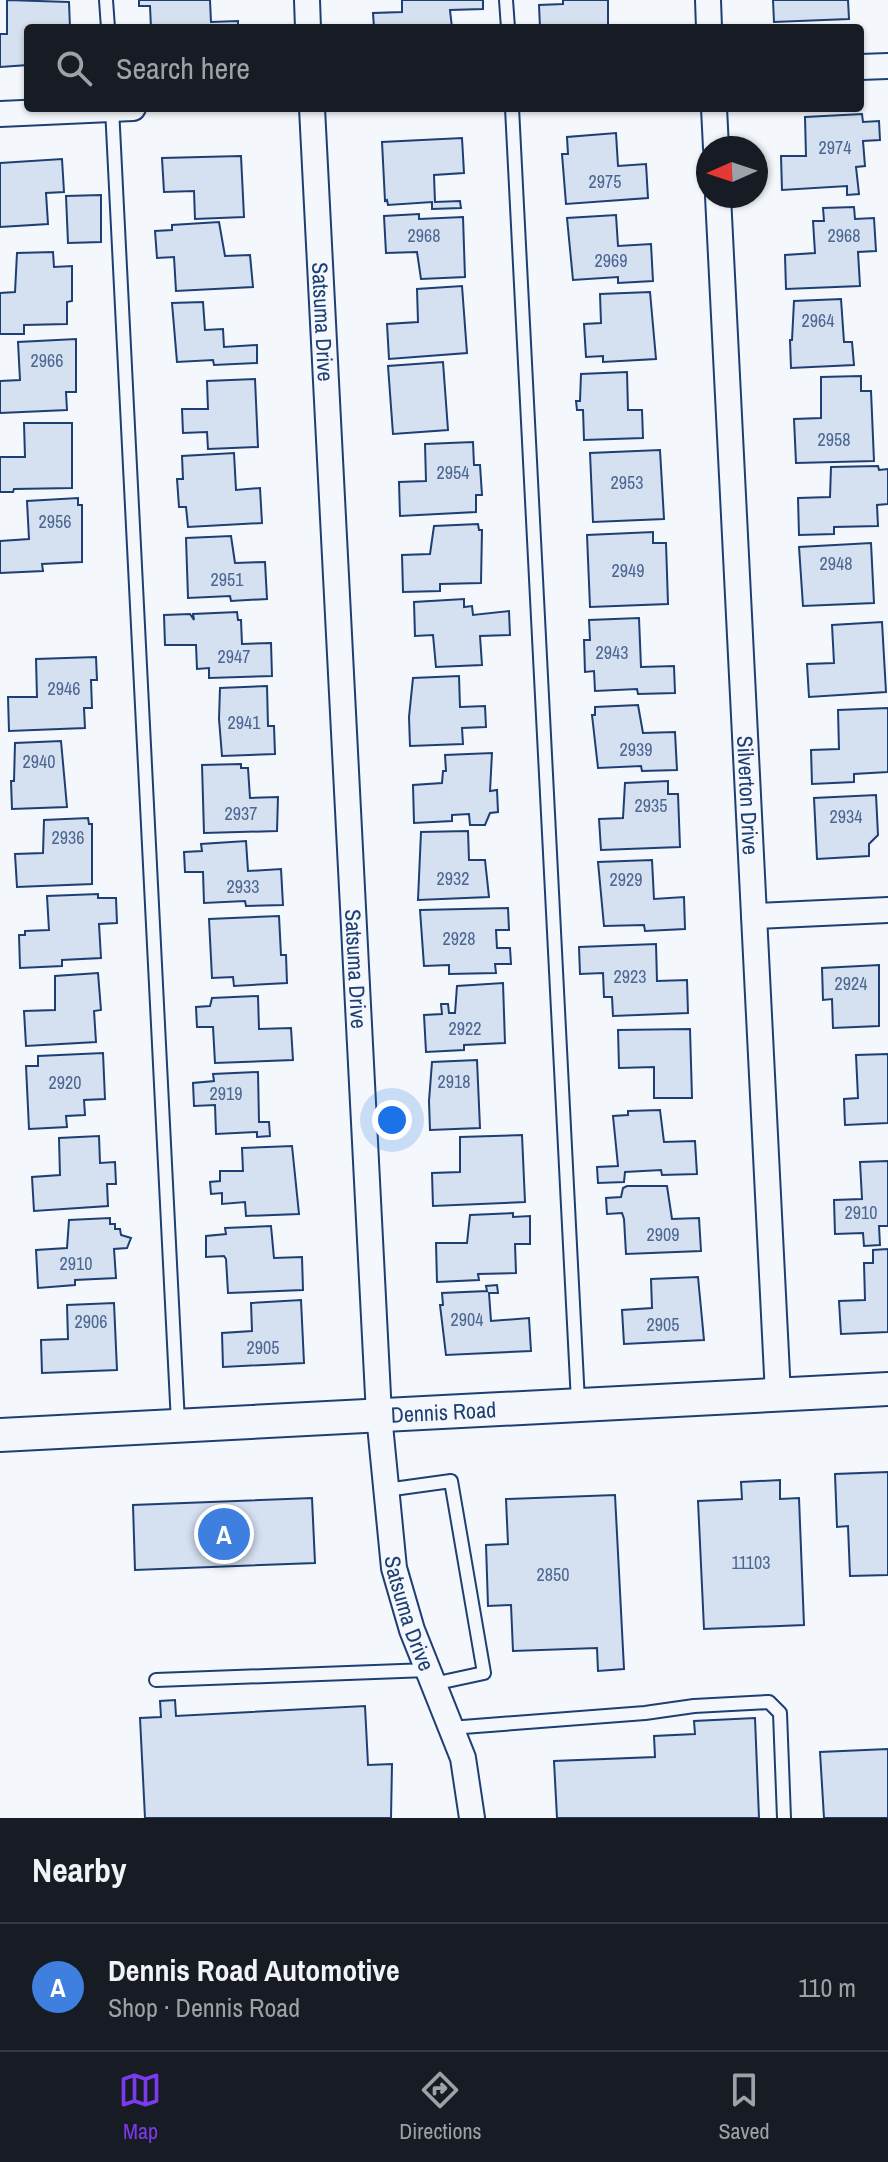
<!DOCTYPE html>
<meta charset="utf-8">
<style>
body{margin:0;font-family:"Archivo Narrow",sans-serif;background:#242831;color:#f1f3f6}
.compass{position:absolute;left:696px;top:136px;width:72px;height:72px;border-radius:50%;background:#171b24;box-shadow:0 2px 6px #0004;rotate:267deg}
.you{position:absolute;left:392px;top:1120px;width:28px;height:28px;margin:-20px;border:6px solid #fff;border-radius:50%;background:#1a73e8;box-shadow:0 0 0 12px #1a73e833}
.badge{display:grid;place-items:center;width:52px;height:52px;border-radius:50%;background:#7c3aed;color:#fff;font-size:26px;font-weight:700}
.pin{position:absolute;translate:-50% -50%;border:4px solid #fff;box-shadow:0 2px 8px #0006}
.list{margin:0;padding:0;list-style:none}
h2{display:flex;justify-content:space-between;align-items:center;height:104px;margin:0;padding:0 32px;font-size:34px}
h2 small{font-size:26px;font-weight:400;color:#9ea1a6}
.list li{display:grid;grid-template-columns:52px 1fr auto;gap:24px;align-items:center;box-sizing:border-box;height:128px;padding:0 32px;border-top:2px solid #363941}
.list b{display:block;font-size:30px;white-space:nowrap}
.list p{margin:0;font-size:26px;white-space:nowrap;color:#9ea1a6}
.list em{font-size:26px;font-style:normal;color:#9ea1a6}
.icon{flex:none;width:44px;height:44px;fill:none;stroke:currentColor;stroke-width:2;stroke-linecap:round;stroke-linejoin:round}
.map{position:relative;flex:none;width:888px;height:1818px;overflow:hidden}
.search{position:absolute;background:#171b24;box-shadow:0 2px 6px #0004;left:24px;right:24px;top:24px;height:88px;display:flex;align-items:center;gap:20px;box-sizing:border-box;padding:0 28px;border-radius:8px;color:#9ea1a6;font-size:30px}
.sheet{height:232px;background:#171b24}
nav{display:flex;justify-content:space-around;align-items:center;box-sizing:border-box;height:112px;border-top:2px solid #363941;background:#171b24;font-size:22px;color:#9ea1a6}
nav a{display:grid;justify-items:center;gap:4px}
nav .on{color:#7c3aed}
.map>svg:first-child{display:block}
.building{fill:#d5e0f0;stroke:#1d3f73;stroke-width:2}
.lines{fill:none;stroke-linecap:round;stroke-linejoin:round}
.service-casing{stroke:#1d3f73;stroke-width:16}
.minor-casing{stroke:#1d3f73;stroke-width:28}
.tertiary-casing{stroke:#1d3f73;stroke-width:36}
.service{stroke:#f4f7fb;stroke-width:12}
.minor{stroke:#f4f7fb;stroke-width:24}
.tertiary{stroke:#f4f7fb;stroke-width:32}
.labels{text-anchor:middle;stroke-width:6;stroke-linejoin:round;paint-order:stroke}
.number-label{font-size:18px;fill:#4b6792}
.street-label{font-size:22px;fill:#1d3f73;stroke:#f4f7fb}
</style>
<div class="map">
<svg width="888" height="1818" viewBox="0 0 888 1818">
<rect width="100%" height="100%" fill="#f4f7fb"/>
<path class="building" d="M 7,0 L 69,2 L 70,28 L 28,28 L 28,65 L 0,67 L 0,34 L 7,34 Z
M 139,0 L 210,0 L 211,22 L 238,21 L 238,28 L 151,28 L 150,6 L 139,6 Z
M 402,0 L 483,0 L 483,9 L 450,10 L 452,28 L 374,28 L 373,13 L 402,12 Z
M 563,0 L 608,0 L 608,28 L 540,28 L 539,5 L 563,4 Z
M 773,0 L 848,0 L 849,19 L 774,22 Z
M 862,114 L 863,122 L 879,121 L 880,140 L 863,141 L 865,166 L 856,167 L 859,194 L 847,195 L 847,186 L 782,190 L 781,156 L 806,156 L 805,117 Z
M 616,133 L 618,166 L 646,164 L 648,198 L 566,204 L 562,154 L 568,154 L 567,137 Z
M 462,138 L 464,173 L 434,175 L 435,202 L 460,201 L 461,208 L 432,209 L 432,202 L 388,205 L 387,200 L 385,201 L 382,142 Z
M 241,156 L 244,217 L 195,219 L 194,191 L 164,192 L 162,158 Z
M 62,159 L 64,192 L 46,193 L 48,224 L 0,227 L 0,163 Z
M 101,195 L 101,242 L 68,243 L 66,196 Z
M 854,207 L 855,219 L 874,218 L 876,251 L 858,252 L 860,286 L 786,289 L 785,255 L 815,253 L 813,221 L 824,221 L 823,208 Z
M 419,214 L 419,219 L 463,217 L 465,277 L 421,279 L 417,252 L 386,253 L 384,216 Z
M 616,215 L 618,246 L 651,244 L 653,281 L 618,283 L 618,277 L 573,280 L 567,218 Z
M 219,222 L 225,256 L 250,255 L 253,287 L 176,291 L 174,257 L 157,258 L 155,231 L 172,230 L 172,225 Z
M 53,252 L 54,267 L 72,266 L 72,301 L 67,302 L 67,324 L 24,325 L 24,334 L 0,334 L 0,293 L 15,292 L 17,253 Z
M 462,286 L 467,353 L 389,359 L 387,324 L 418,322 L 417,289 Z
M 650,292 L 656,359 L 603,362 L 603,356 L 586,357 L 584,324 L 601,323 L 600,294 Z
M 841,299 L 844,342 L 852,342 L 854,365 L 791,368 L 790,340 L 792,340 L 794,301 Z
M 203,302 L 205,330 L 223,329 L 224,347 L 257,345 L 257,363 L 214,365 L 213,360 L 177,362 L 172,303 Z
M 76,339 L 76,392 L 66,392 L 67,410 L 0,413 L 0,381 L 20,380 L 18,342 Z
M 443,362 L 448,430 L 393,434 L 388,366 Z
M 627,372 L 628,410 L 642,410 L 643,438 L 584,440 L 583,410 L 577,410 L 576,401 L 580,401 L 581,374 Z
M 861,376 L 861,391 L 871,391 L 874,461 L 796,463 L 794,419 L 821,418 L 821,377 Z
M 255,379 L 258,447 L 208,449 L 207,432 L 183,433 L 182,409 L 208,409 L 207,381 Z
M 24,423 L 72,423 L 72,488 L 14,489 L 13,492 L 0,492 L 0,457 L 25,457 Z
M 473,442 L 474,465 L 480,465 L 482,495 L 476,495 L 476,512 L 400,516 L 399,482 L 426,481 L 425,444 Z
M 660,450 L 664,519 L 593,522 L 590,453 Z
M 234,453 L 236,490 L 260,488 L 262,523 L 188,527 L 186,507 L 179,507 L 177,479 L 183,479 L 182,456 Z
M 878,466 L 879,470 L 888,469 L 888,504 L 877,505 L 878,526 L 834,527 L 834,534 L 799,535 L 798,498 L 830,497 L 831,467 Z
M 78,498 L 78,505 L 82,505 L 82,562 L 42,564 L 43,571 L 0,573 L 0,541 L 29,539 L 27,501 Z
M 478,524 L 479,530 L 482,530 L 481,583 L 440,584 L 440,591 L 403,592 L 402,555 L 430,554 L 434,526 Z
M 653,532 L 653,543 L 666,543 L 668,604 L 590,607 L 587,535 Z
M 231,536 L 235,563 L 265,562 L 267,599 L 231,601 L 230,596 L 188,598 L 186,538 Z
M 871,543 L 874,603 L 803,606 L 799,547 Z
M 464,599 L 464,607 L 472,606 L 473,615 L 509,611 L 510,635 L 480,636 L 482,665 L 436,667 L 433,635 L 415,636 L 414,602 Z
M 237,612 L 238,620 L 241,620 L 242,644 L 271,643 L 272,676 L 209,678 L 209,668 L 197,669 L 196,645 L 165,645 L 164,615 L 190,614 L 194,620 L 193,614 Z
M 639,618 L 641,667 L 674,666 L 675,693 L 638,694 L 637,689 L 595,691 L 594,671 L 585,672 L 584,640 L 590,640 L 589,620 Z
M 882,622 L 886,692 L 809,697 L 807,664 L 834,663 L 832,625 Z
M 96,657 L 97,680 L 91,680 L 92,708 L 84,708 L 85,728 L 9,731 L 8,697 L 37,697 L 36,659 Z
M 459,676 L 460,707 L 485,706 L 486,727 L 462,728 L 463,744 L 410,746 L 409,717 L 413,678 Z
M 267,686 L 268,726 L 274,726 L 275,754 L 222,756 L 219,719 L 220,688 Z
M 638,705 L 643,733 L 675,732 L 677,770 L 642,771 L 641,766 L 598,768 L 592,715 L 595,715 L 595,707 Z
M 888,708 L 888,772 L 854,774 L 854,782 L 812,784 L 811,750 L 839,749 L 838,710 Z
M 61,741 L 67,807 L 12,809 L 11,781 L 14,781 L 15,743 Z
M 492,753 L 490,791 L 497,790 L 498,812 L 490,813 L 485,825 L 470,825 L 469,814 L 452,815 L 452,821 L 414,823 L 413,785 L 442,783 L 443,771 L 446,771 L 445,755 Z
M 241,764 L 241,768 L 248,768 L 250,798 L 278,797 L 277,831 L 204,833 L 202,765 Z
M 668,781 L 668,794 L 678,794 L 680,847 L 601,850 L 599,819 L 623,818 L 625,783 Z
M 876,795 L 878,835 L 869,844 L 869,856 L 817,859 L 814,798 Z
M 88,818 L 89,824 L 92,824 L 92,884 L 17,887 L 15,854 L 43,853 L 44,820 Z
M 468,831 L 469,860 L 485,860 L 489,897 L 418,900 L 421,832 Z
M 246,841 L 248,871 L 281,869 L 283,905 L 246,906 L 245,901 L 204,903 L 203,872 L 185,872 L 184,852 L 202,851 L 201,844 Z
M 652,860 L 654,899 L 684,897 L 685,929 L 645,931 L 644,925 L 604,926 L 598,862 Z
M 98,894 L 98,898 L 116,898 L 117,923 L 99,924 L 101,958 L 62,960 L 62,966 L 20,968 L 19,935 L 25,935 L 25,931 L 49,930 L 47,896 Z
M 508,908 L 509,930 L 496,930 L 497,948 L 510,948 L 511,964 L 495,964 L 496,973 L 449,974 L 449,965 L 424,966 L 420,910 Z
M 279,916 L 281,955 L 286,955 L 287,983 L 234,986 L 233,977 L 212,978 L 209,919 Z
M 656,944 L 657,981 L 687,980 L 688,1013 L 613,1016 L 612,997 L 604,997 L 603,973 L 580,974 L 579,947 Z
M 879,965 L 879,1026 L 833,1028 L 832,999 L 823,1000 L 822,968 Z
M 98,973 L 101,1010 L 94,1011 L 96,1042 L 26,1046 L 24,1011 L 55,1010 L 55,976 Z
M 503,983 L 505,1043 L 464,1045 L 464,1050 L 426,1052 L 424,1015 L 442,1014 L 441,1004 L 448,1004 L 449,1013 L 455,1013 L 457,986 Z
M 258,996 L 259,1029 L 291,1028 L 293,1060 L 215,1063 L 213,1027 L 197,1027 L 196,1007 L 210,1006 L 212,998 Z
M 690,1029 L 692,1098 L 654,1098 L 654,1067 L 619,1068 L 618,1030 Z
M 103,1053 L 105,1099 L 84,1100 L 85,1115 L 66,1116 L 67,1127 L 29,1129 L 26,1066 L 38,1066 L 38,1056 Z
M 888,1054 L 888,1123 L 845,1125 L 844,1099 L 858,1098 L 856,1055 Z
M 477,1060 L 480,1128 L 430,1130 L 429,1101 L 432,1062 Z
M 258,1072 L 259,1122 L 269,1122 L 270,1136 L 257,1137 L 257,1132 L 216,1134 L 215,1105 L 194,1106 L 193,1083 L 214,1081 L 213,1074 Z
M 660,1110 L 664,1142 L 695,1141 L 697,1174 L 662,1175 L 661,1170 L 625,1172 L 624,1182 L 598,1183 L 597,1167 L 618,1166 L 613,1116 L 628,1115 L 628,1111 Z
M 522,1135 L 525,1202 L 433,1206 L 432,1173 L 460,1172 L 460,1137 Z
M 99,1136 L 100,1163 L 115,1162 L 116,1184 L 107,1184 L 108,1206 L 34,1211 L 32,1177 L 60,1175 L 59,1138 Z
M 292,1146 L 299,1214 L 246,1216 L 245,1202 L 222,1204 L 222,1193 L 211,1194 L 210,1182 L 220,1181 L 220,1171 L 243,1171 L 242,1148 Z
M 888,1161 L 888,1226 L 879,1226 L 880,1245 L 864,1246 L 863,1233 L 835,1234 L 834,1200 L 862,1199 L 860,1162 Z
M 627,1186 L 667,1186 L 672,1219 L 699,1218 L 701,1251 L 626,1254 L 624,1219 L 622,1213 L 607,1214 L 606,1198 L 621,1197 L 623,1188 Z
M 513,1213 L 513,1217 L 530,1216 L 530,1244 L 515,1244 L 516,1273 L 478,1274 L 479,1280 L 437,1282 L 436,1243 L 467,1243 L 470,1215 Z
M 110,1218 L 110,1224 L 115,1224 L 115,1229 L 120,1229 L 121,1235 L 131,1238 L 127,1248 L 114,1249 L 116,1278 L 75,1280 L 75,1285 L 38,1288 L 36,1250 L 67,1248 L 69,1220 Z
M 271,1226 L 274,1258 L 302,1257 L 303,1290 L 228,1293 L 226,1259 L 224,1256 L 206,1257 L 206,1236 L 226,1234 L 225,1228 Z
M 888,1249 L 888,1332 L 841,1334 L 839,1301 L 865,1300 L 864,1263 L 873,1263 L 873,1250 Z
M 698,1277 L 704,1340 L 624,1344 L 622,1310 L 652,1308 L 651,1279 Z
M 497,1285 L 498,1293 L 489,1293 L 491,1321 L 529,1318 L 531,1351 L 446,1355 L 440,1305 L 443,1305 L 442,1293 L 487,1291 L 486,1286 Z
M 301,1300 L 304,1363 L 223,1367 L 222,1333 L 252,1331 L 251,1303 Z
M 114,1303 L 117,1370 L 42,1373 L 41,1340 L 68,1339 L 67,1305 Z
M 888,1472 L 888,1575 L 850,1576 L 848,1526 L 837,1527 L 835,1474 Z
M 780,1480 L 780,1499 L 799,1498 L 804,1625 L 704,1629 L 698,1501 L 742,1499 L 741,1482 Z
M 615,1495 L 624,1669 L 598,1671 L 597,1648 L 513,1651 L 511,1605 L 488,1606 L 486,1545 L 508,1544 L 506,1499 Z
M 312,1498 L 315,1563 L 135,1570 L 133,1505 Z
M 175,1700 L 176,1716 L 365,1706 L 368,1765 L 392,1764 L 391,1818 L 145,1818 L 140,1718 L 161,1717 L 160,1701 Z
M 755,1718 L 759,1818 L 557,1818 L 554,1761 L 655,1757 L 654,1736 L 695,1734 L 694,1721 Z
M 888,1749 L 888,1818 L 824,1818 L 820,1752 Z"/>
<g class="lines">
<defs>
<path id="service" d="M 106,0 L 108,28
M 506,0 L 508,28
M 112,108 L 178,1423
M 512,108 L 578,1402
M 386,1490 L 451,1481 L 484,1673 L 433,1684
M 156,1680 L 428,1670
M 450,1728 L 645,1713 L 694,1706 L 769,1702 L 780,1713 L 784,1818"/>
<g id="minor">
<path d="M 307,0 L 308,28"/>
<path d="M 708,0 L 709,28"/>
<path d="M 860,67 L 888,66"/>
<path id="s1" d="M 312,108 L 379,1415 L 394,1568 L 412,1630 L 463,1758 L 472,1818"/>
<path d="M 714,108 L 716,148"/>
<path d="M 0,114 L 133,108"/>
<path id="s2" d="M 718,196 L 778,1395"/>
<path d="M 754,916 L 888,910"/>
</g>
<g id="tertiary">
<path id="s3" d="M 0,1435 L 888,1389"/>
</g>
</defs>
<use href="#service" class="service-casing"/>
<use href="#minor" class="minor-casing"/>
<use href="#tertiary" class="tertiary-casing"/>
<use href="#service" class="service"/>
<use href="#minor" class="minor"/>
<use href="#tertiary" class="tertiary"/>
</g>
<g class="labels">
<g class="number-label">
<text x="835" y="154">2974</text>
<text x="605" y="188">2975</text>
<text x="424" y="242">2968</text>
<text x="844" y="242">2968</text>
<text x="611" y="267">2969</text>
<text x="818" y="327">2964</text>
<text x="47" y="367">2966</text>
<text x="834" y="446">2958</text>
<text x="453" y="479">2954</text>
<text x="627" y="489">2953</text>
<text x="55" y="528">2956</text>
<text x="836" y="570">2948</text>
<text x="628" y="577">2949</text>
<text x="227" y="586">2951</text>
<text x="612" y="659">2943</text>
<text x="234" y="663">2947</text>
<text x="64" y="695">2946</text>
<text x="244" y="729">2941</text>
<text x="636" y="756">2939</text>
<text x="39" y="768">2940</text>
<text x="651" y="812">2935</text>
<text x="241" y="820">2937</text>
<text x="846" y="823">2934</text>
<text x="68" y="844">2936</text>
<text x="453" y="885">2932</text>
<text x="626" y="886">2929</text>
<text x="243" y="893">2933</text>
<text x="459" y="945">2928</text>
<text x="630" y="983">2923</text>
<text x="851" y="990">2924</text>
<text x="465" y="1035">2922</text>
<text x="454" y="1088">2918</text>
<text x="65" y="1089">2920</text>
<text x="226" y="1100">2919</text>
<text x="861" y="1219">2910</text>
<text x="663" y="1241">2909</text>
<text x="76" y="1270">2910</text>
<text x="467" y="1326">2904</text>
<text x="91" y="1328">2906</text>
<text x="663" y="1331">2905</text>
<text x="263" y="1354">2905</text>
<text x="751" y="1569">11103</text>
<text x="553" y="1581">2850</text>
</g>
<g class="street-label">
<text dy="8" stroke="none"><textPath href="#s1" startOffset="214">Satsuma Drive</textPath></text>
<text dy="8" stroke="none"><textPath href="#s2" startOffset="600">Silverton Drive</textPath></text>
<text dy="8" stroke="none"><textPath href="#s1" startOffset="862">Satsuma Drive</textPath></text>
<text dy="8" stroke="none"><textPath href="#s3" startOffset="444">Dennis Road</textPath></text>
<text dy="8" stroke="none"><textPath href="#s1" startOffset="1510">Satsuma Drive</textPath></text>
</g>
</g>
</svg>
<svg class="compass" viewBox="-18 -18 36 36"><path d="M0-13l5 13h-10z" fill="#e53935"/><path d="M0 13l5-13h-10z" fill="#9ea1a6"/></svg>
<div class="you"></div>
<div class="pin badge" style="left:224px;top:1534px;background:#3f7fe0">A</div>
<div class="search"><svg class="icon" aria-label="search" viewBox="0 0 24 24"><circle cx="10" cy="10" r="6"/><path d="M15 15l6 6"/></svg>Search here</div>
</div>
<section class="sheet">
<h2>Nearby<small></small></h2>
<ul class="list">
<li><span class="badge" style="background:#3f7fe0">A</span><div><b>Dennis Road Automotive</b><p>Shop · Dennis Road</p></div><em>110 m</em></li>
</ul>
</section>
<nav>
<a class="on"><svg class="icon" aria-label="map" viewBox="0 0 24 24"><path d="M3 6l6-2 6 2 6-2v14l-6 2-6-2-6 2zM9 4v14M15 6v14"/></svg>Map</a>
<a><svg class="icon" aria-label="directions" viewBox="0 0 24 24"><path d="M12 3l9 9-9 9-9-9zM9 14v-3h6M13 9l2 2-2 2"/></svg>Directions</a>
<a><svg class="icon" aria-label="saved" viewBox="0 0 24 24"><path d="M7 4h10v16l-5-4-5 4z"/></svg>Saved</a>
</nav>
